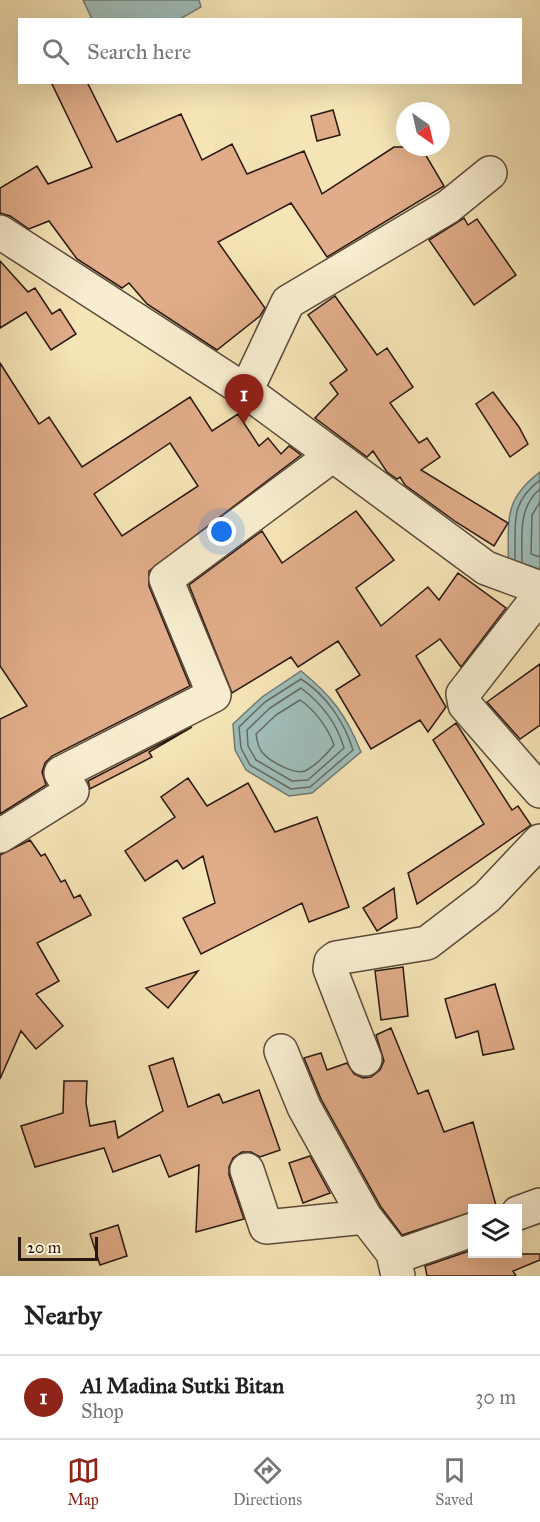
<!DOCTYPE html>
<style>
body{margin:0;font-family:"IM FELL Great Primer",serif;background:#f2f2f2;color:#202124}
.controls{position:absolute;right:18px;bottom:18px;display:grid;overflow:hidden;border-radius:0px;box-shadow:0 6px 24px #0002}
.controls button{width:54px;height:54px;display:grid;place-items:center;padding:0;border:0;border-bottom:2px solid #e0e0e0;background:#fff;color:#202124;font:30px sans-serif}
.compass{position:absolute;left:396px;top:102px;width:54px;height:54px;border-radius:50%;background:#fff;box-shadow:0 6px 24px #0002;rotate:146deg}
.scale{position:absolute;left:18px;bottom:15px;width:80px;box-sizing:border-box;padding-left:6px;border:3px solid #281710;border-top:0;font-size:16px;line-height:21px;white-space:nowrap;color:#281710;-webkit-text-stroke:4px #f8edd0;paint-order:stroke}
.you{position:absolute;left:222px;top:532px;width:21px;height:21px;margin:-15px;border:4px solid #fff;border-radius:50%;background:#1a73e8;box-shadow:0 0 0 9px #1a73e833}
.badge{display:grid;place-items:center;width:39px;height:39px;border-radius:50%;background:#8f2418;color:#fff;font-size:20px;font-weight:700}
.pin{position:absolute;translate:-50% -50px;filter:drop-shadow(0 2px 3px #0008)}
.pin::after{content:'';position:absolute;top:32px;width:21px;height:18px;background:inherit;clip-path:polygon(0 0,100% 0,50% 100%)}
.list{margin:0;padding:0;list-style:none}
h2{display:flex;justify-content:space-between;align-items:center;height:78px;margin:0;padding:0 24px;font-size:26px}
h2 small{font-size:20px;font-weight:400;color:#757577}
.list li{display:grid;grid-template-columns:39px 1fr auto;gap:18px;align-items:center;box-sizing:border-box;height:84px;padding:0 24px;border-top:2px solid #e0e0e0}
.list b{display:block;font-size:22px;white-space:nowrap}
.list p{margin:0;font-size:20px;white-space:nowrap;color:#757577}
.list em{font-size:20px;font-style:normal;color:#757577}
.icon{flex:none;width:33px;height:33px;fill:none;stroke:currentColor;stroke-width:2;stroke-linecap:round;stroke-linejoin:round}
.map{position:relative;flex:none;width:540px;height:1276px;overflow:hidden}
.search{position:absolute;background:#fff;box-shadow:0 6px 24px #0002;left:18px;right:18px;top:18px;height:66px;display:flex;align-items:center;gap:15px;box-sizing:border-box;padding:0 21px;border-radius:0px;color:#757577;font-size:22px}
.sheet{height:162px;background:#fff}
nav{display:flex;justify-content:space-around;align-items:center;box-sizing:border-box;height:84px;border-top:2px solid #e0e0e0;background:#fff;font-size:16px;color:#757577}
nav a{display:grid;justify-items:center;gap:3px}
nav .on{color:#8f2418}
.map>svg:first-child{display:block}
.water{fill:#9fbcb7;stroke:#6f7a74;stroke-width:1.5}
.lines{fill:none;stroke-linecap:round;stroke-linejoin:round}
.shore{stroke:#646a64;stroke-width:1.5}
.building{fill:#e0ac89;stroke:#281710;stroke-width:1.5;fill-rule:evenodd}
.minor-casing{stroke:#5b4a3a;stroke-width:36}
.minor{stroke:#f8edd0;stroke-width:33}
</style>
<div class="map">
<svg width="540" height="1276" viewBox="0 0 540 1276">
<rect width="100%" height="100%" fill="#f5e4b6"/>
<filter id="stains"><feTurbulence type="fractalNoise" baseFrequency=".00333" numOctaves="4"/><feColorMatrix values="0 0 0 0 .2 0 0 0 0 .09 0 0 0 0 .02 0 0 0 .5 -.17"/></filter>
<radialGradient id="worn" r=".72"><stop offset=".6" stop-color="#630" stop-opacity="0"/><stop offset="1" stop-color="#630" stop-opacity=".3"/></radialGradient>
<path class="water" d="M 83,0 L 199,0 L 201,7 L 180,19 L 92,19 Z
M 540,472 L 540,579 L 508,570 C 510,524 500,502 540,472 Z
M 301,671 C 332,696 346,715 361,752 L 312,793 L 289,796 L 246,770 L 235,750 L 233,724 L 262,697 Z"/>
<g class="lines">
<path class="shore" d="M 540,502 L 532,515 L 531,554 L 540,557
M 515,559 C 516,524 509,503 540,480
M 522,562 C 522,536 518,507 540,489
M 301,679 C 326,695 344,721 353,750 L 310,787 L 291,789 L 250,765 L 241,748 L 239,727 L 265,702 Z
M 301,688 C 321,703 337,724 344,748 L 308,780 L 292,781 L 256,760 L 248,746 L 247,730 L 270,708 Z
M 300,700 C 315,710 328,728 334,745 C 327,754 315,766 305,771 C 294,775 269,761 262,752 C 258,747 257,741 256,734 L 276,715 Z"/>
</g>
<path class="building" d="M 51,82 L 87,82 L 117,142 L 181,114 L 202,160 L 232,144 L 247,174 L 304,151 L 322,194 L 394,147 L 421,147 L 444,186 L 327,257 L 291,203 L 218,242 L 265,308 L 260,316 L 217,350 L 147,304 L 129,283 L 122,288 L 77,259 L 49,221 L 29,229 L 10,216 L 0,213 L 0,188 L 37,166 L 48,184 L 92,167 Z
M 333,110 L 340,135 L 317,141 L 311,116 Z
M 464,218 L 468,225 L 477,219 L 516,275 L 474,305 L 429,240 Z
M 0,261 L 28,292 L 35,288 L 52,314 L 60,309 L 76,334 L 51,350 L 26,312 L 0,328 Z
M 335,296 L 377,355 L 387,348 L 413,387 L 390,403 L 419,443 L 427,438 L 440,457 L 421,470 L 508,523 L 494,546 L 456,522 L 405,485 L 400,477 L 397,479 L 387,472 L 373,451 L 367,457 L 315,418 L 338,394 L 330,383 L 347,370 L 308,315 Z
M 0,363 L 39,424 L 49,417 L 82,467 L 190,397 L 212,431 L 238,414 L 259,446 L 268,438 L 281,454 L 289,446 L 301,455 L 149,571 L 149,586 L 190,686 L 52,756 L 45,763 L 42,772 L 46,785 L 0,814 L 0,719 L 27,706 L 0,666 ZM 170,443 L 198,486 L 122,536 L 94,494 Z
M 493,392 L 519,427 L 528,444 L 510,457 L 476,404 Z
M 356,511 L 394,560 L 356,588 L 381,626 L 428,587 L 439,600 L 458,573 L 506,608 L 461,667 L 440,639 L 416,656 L 446,707 L 428,732 L 420,720 L 371,749 L 336,690 L 360,675 L 338,641 L 298,667 L 291,657 L 232,693 L 189,585 L 262,531 L 282,563 Z
M 540,664 L 540,725 L 520,739 L 487,702 Z
M 456,723 L 512,810 L 518,806 L 531,825 L 417,904 L 408,873 L 484,824 L 433,740 Z
M 192,727 L 149,752 L 152,757 L 90,789 L 88,781 Z
M 188,778 L 207,806 L 248,783 L 275,832 L 317,817 L 349,907 L 309,922 L 302,903 L 201,954 L 183,918 L 215,903 L 203,856 L 183,869 L 177,860 L 145,881 L 125,851 L 175,817 L 161,797 Z
M 30,840 L 41,856 L 45,854 L 61,882 L 65,880 L 74,898 L 80,895 L 91,915 L 37,943 L 59,981 L 36,994 L 63,1026 L 36,1049 L 21,1031 L 0,1079 L 0,855 Z
M 394,888 L 397,918 L 377,931 L 363,908 Z
M 403,967 L 408,1016 L 381,1020 L 375,971 Z
M 198,971 L 168,1008 L 146,988 Z
M 495,984 L 514,1049 L 483,1055 L 478,1031 L 456,1038 L 445,999 Z
M 391,1028 L 418,1094 L 428,1090 L 444,1132 L 473,1122 L 497,1209 L 472,1209 L 472,1212 L 402,1235 L 381,1207 L 321,1099 L 304,1058 L 321,1053 L 327,1070 L 347,1063 L 354,1074 L 363,1078 L 371,1077 L 380,1070 L 384,1061 L 376,1035 Z
M 173,1058 L 188,1107 L 219,1094 L 223,1103 L 259,1090 L 280,1150 L 260,1157 L 251,1152 L 242,1152 L 233,1158 L 229,1167 L 229,1175 L 244,1219 L 196,1232 L 199,1165 L 169,1177 L 160,1155 L 113,1172 L 104,1148 L 35,1167 L 21,1126 L 63,1113 L 64,1081 L 87,1081 L 86,1103 L 90,1126 L 115,1121 L 118,1138 L 163,1111 L 149,1066 Z
M 310,1156 L 330,1193 L 303,1203 L 289,1163 Z
M 118,1225 L 127,1256 L 100,1265 L 90,1234 Z
M 472,1250 L 472,1254 L 540,1254 L 540,1260 L 513,1271 L 516,1276 L 427,1276 L 425,1266 Z"/>
<g class="lines">
<defs>
<path id="minor" d="M 0,232 L 246,391 L 486,568 L 540,588
M 246,391 L 288,302 L 448,207 L 490,173
M 540,595 L 463,694 L 465,705 L 540,791
M 0,836 L 72,791 L 61,773 L 214,695 L 166,579 L 333,455
M 281,1051 L 304,1107 L 365,1217
M 365,1059 L 330,969 L 331,962 L 336,958 L 427,943 L 487,897 L 540,841
M 247,1170 L 266,1227 L 365,1217 L 393,1253 L 398,1276
M 518,1213 L 540,1205
M 395,1257 L 472,1230"/>
</defs>
<use href="#minor" class="minor-casing"/>
<use href="#minor" class="minor"/>
</g>
<rect width="100%" height="100%" filter="url(#stains)"/>
<rect width="100%" height="100%" fill="url(#worn)"/>
</svg>
<div class="controls">
<button><svg class="icon" aria-label="layers" viewBox="0 0 24 24"><path d="M12 4l9 5-9 5-9-5zM3 14l9 5 9-5"/></svg></button>
</div>
<svg class="compass" viewBox="-18 -18 36 36"><path d="M0-13l5 13h-10z" fill="#e53935"/><path d="M0 13l5-13h-10z" fill="#757577"/></svg>
<div class="scale">20 m</div>
<div class="you"></div>
<div class="pin badge" style="left:244px;top:424px">1</div>
<div class="search"><svg class="icon" aria-label="search" viewBox="0 0 24 24"><circle cx="10" cy="10" r="6"/><path d="M15 15l6 6"/></svg>Search here</div>
</div>
<section class="sheet">
<h2>Nearby<small></small></h2>
<ul class="list">
<li><span class="badge">1</span><div><b>Al Madina Sutki Bitan</b><p>Shop</p></div><em>30 m</em></li>
</ul>
</section>
<nav>
<a class="on"><svg class="icon" aria-label="map" viewBox="0 0 24 24"><path d="M3 6l6-2 6 2 6-2v14l-6 2-6-2-6 2zM9 4v14M15 6v14"/></svg>Map</a>
<a><svg class="icon" aria-label="directions" viewBox="0 0 24 24"><path d="M12 3l9 9-9 9-9-9zM9 14v-3h6M13 9l2 2-2 2"/></svg>Directions</a>
<a><svg class="icon" aria-label="saved" viewBox="0 0 24 24"><path d="M7 4h10v16l-5-4-5 4z"/></svg>Saved</a>
</nav>
